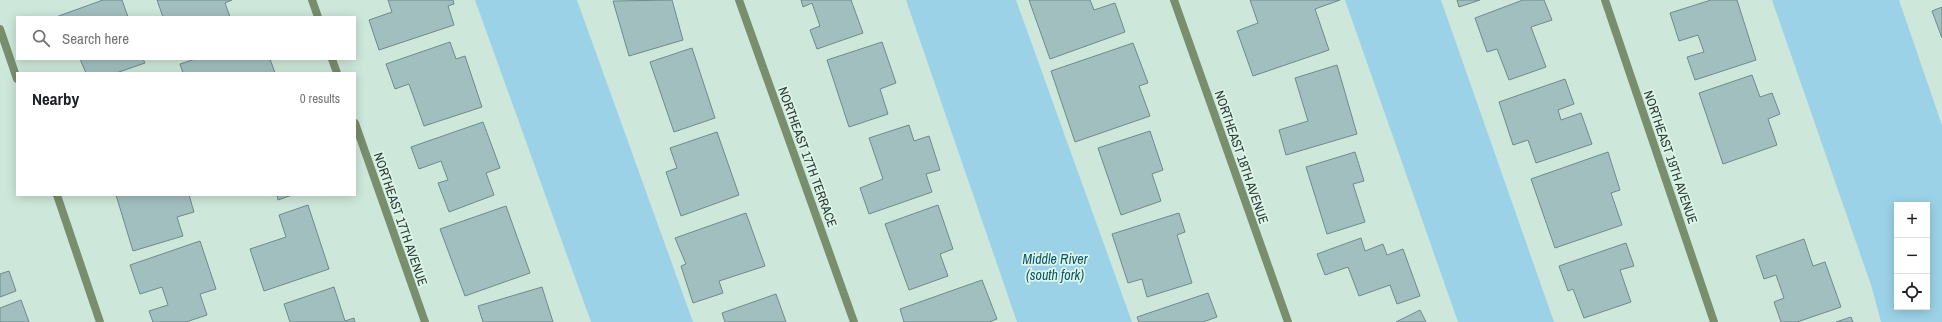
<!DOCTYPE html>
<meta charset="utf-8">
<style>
body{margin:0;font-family:"Archivo Narrow",sans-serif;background:#f6f6f6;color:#202124}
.controls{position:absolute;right:12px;bottom:12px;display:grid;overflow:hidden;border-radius:0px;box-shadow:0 2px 10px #0003}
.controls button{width:36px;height:36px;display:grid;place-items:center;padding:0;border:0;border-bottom:1px solid #e0e0e0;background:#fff;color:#202124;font:20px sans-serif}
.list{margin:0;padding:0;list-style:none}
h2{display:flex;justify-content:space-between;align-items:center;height:52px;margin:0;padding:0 16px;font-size:17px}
h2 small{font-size:13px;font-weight:400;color:#757577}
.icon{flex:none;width:22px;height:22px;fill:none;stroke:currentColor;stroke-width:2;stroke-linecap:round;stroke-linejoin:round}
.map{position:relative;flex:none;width:1942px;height:322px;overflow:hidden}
.search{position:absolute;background:#fff;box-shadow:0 2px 10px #0003;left:16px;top:16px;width:340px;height:44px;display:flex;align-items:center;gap:10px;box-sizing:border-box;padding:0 14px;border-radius:0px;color:#757577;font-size:15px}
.panel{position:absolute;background:#fff;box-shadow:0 2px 10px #0003;left:16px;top:72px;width:340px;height:124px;border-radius:0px}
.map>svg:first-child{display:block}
.water{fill:#9cd2e7;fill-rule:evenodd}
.building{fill:#a2bfbf;stroke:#6f8a8a}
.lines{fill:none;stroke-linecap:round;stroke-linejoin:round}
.street{stroke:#788e6d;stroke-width:8}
.labels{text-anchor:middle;stroke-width:3.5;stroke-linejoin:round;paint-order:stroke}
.street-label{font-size:13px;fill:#2d3732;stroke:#dbf5e8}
.water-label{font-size:14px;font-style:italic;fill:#0d556b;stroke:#dbf5e8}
</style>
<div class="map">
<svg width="1942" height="322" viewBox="0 0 1942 322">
<rect width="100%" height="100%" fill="#cee7db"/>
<path class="water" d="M 475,0 L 577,0 L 693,322 L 591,322 Z
M 906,0 L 1016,0 L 1132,322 L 1017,322 Z
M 1345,0 L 1441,0 L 1554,322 L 1458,322 Z
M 1772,0 L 1899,0 L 1942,125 L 1942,322 L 1881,322 L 1872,288 ZM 1897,205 L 1927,205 L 1927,307 L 1897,307 Z"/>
<path class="building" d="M 103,0 L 122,0 L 128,17 L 56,17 Z
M 157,0 L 232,0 L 225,3 L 230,17 L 163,17 Z
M 388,0 L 453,0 L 454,4 L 448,6 L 454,25 L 379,50 L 369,20 L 392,12 Z
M 672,0 L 683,40 L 629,56 L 613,1 Z
M 801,0 L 851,0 L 863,33 L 817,49 L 810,30 L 820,26 L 812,3 L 803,7 Z
M 1029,0 L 1090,0 L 1094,10 L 1115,3 L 1125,32 L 1050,59 Z
M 1250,0 L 1340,0 L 1315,9 L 1329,50 L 1253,76 L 1237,31 L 1258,23 Z
M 1457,0 L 1480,0 L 1459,7 Z
M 1523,0 L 1544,0 L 1552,20 L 1531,27 L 1546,67 L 1509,80 L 1497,49 L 1487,52 L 1475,18 Z
M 1711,0 L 1737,0 L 1756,60 L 1695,80 L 1687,57 L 1704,52 L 1698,35 L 1679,41 L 1670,13 Z
M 1942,7 L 1942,38 L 1932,11 Z
M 450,42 L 456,59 L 465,56 L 482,107 L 424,126 L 409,84 L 395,89 L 386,64 Z
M 882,42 L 896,83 L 880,89 L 888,114 L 849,127 L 827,60 Z
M 1133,43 L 1148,83 L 1139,86 L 1150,116 L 1075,142 L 1051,71 Z
M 692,48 L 715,118 L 674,132 L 650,62 Z
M 80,59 L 143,59 L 145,63 L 116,73 L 86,73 Z
M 195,59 L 270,59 L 275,73 L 183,73 L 180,64 Z
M 1337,65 L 1357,134 L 1286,155 L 1279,130 L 1308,121 L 1295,78 Z
M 1752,75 L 1760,97 L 1772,93 L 1780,114 L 1768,119 L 1777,145 L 1723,164 L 1699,93 Z
M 1565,79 L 1574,104 L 1558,110 L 1561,120 L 1581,113 L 1592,144 L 1536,163 L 1528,140 L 1513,145 L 1499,102 Z
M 483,122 L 500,168 L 486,173 L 494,195 L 449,212 L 438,183 L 448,180 L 441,161 L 419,169 L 411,147 Z
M 909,125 L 914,141 L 929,136 L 940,170 L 926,174 L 932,192 L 869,214 L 860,188 L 883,179 L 869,138 Z
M 1150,131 L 1163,170 L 1152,174 L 1161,201 L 1121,215 L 1098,148 Z
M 717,132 L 739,195 L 681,216 L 666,172 L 677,168 L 670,148 Z
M 1355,152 L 1364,181 L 1353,184 L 1365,222 L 1327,234 L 1306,167 Z
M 1608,152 L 1620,190 L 1611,193 L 1622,225 L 1555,248 L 1531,179 Z
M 116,195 L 189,195 L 194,212 L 177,217 L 183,236 L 133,251 Z
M 277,195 L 292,195 L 278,200 Z
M 308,205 L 329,269 L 264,291 L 250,249 L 286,237 L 279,215 Z
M 938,205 L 953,249 L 940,254 L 948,276 L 909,290 L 885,224 Z
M 506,206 L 530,273 L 465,296 L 440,229 Z
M 746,213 L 765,266 L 719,281 L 723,293 L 693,303 L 681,266 L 686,264 L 675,238 Z
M 1179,213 L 1185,232 L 1177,235 L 1192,283 L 1147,297 L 1142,279 L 1128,283 L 1112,234 Z
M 1361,238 L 1365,251 L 1383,244 L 1387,255 L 1403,249 L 1420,296 L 1397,304 L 1390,285 L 1359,296 L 1348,267 L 1325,275 L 1317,254 Z
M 1804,239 L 1813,266 L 1825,262 L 1841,307 L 1797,322 L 1781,322 L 1774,302 L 1784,298 L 1776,275 L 1764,279 L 1756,256 Z
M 200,241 L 216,289 L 200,294 L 207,315 L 186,322 L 153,322 L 149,311 L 168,305 L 162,287 L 140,294 L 130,265 Z
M 1626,243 L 1634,266 L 1620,270 L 1631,302 L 1584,318 L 1573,289 L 1568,291 L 1559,266 Z
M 9,271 L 16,291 L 0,297 L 0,274 Z
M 982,280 L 997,319 L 989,322 L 904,322 L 900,309 Z
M 334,287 L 345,321 L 354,318 L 355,322 L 290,322 L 284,304 Z
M 542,287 L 553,322 L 483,322 L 478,306 Z
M 1208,293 L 1217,317 L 1203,322 L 1139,322 L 1137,317 Z
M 776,294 L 786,322 L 725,322 L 722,313 Z
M 21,300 L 29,322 L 0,322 L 0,308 Z
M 1420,310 L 1426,322 L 1396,322 Z
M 1851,317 L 1853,322 L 1836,322 Z"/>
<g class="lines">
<path class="street" d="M 312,0 L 318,17
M 739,0 L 854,322
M 1174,0 L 1288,322
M 1605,0 L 1714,322
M 0,29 L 17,79
M 332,59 L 337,73
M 355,123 L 425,322
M 57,195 L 100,322"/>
</g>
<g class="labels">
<g class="street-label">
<text transform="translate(808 157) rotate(70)" y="5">NORTHEAST 17TH TERRACE</text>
<text transform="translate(1242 157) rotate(71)" y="5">NORTHEAST 18TH AVENUE</text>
<text transform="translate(1671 157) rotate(71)" y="5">NORTHEAST 19TH AVENUE</text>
<text transform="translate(401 219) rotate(71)" y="5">NORTHEAST 17TH AVENUE</text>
</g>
<g class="water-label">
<text x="1055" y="264">Middle River<tspan x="1055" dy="16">(south fork)</tspan></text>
</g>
</g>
</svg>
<div class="controls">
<button>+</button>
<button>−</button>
<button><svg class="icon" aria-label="locate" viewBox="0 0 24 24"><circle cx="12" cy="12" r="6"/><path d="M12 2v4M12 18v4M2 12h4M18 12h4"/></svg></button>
</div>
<div class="search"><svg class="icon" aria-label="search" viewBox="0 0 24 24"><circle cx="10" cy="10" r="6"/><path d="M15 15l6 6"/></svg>Search here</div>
<section class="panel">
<h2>Nearby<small>0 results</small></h2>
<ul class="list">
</ul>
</section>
</div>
